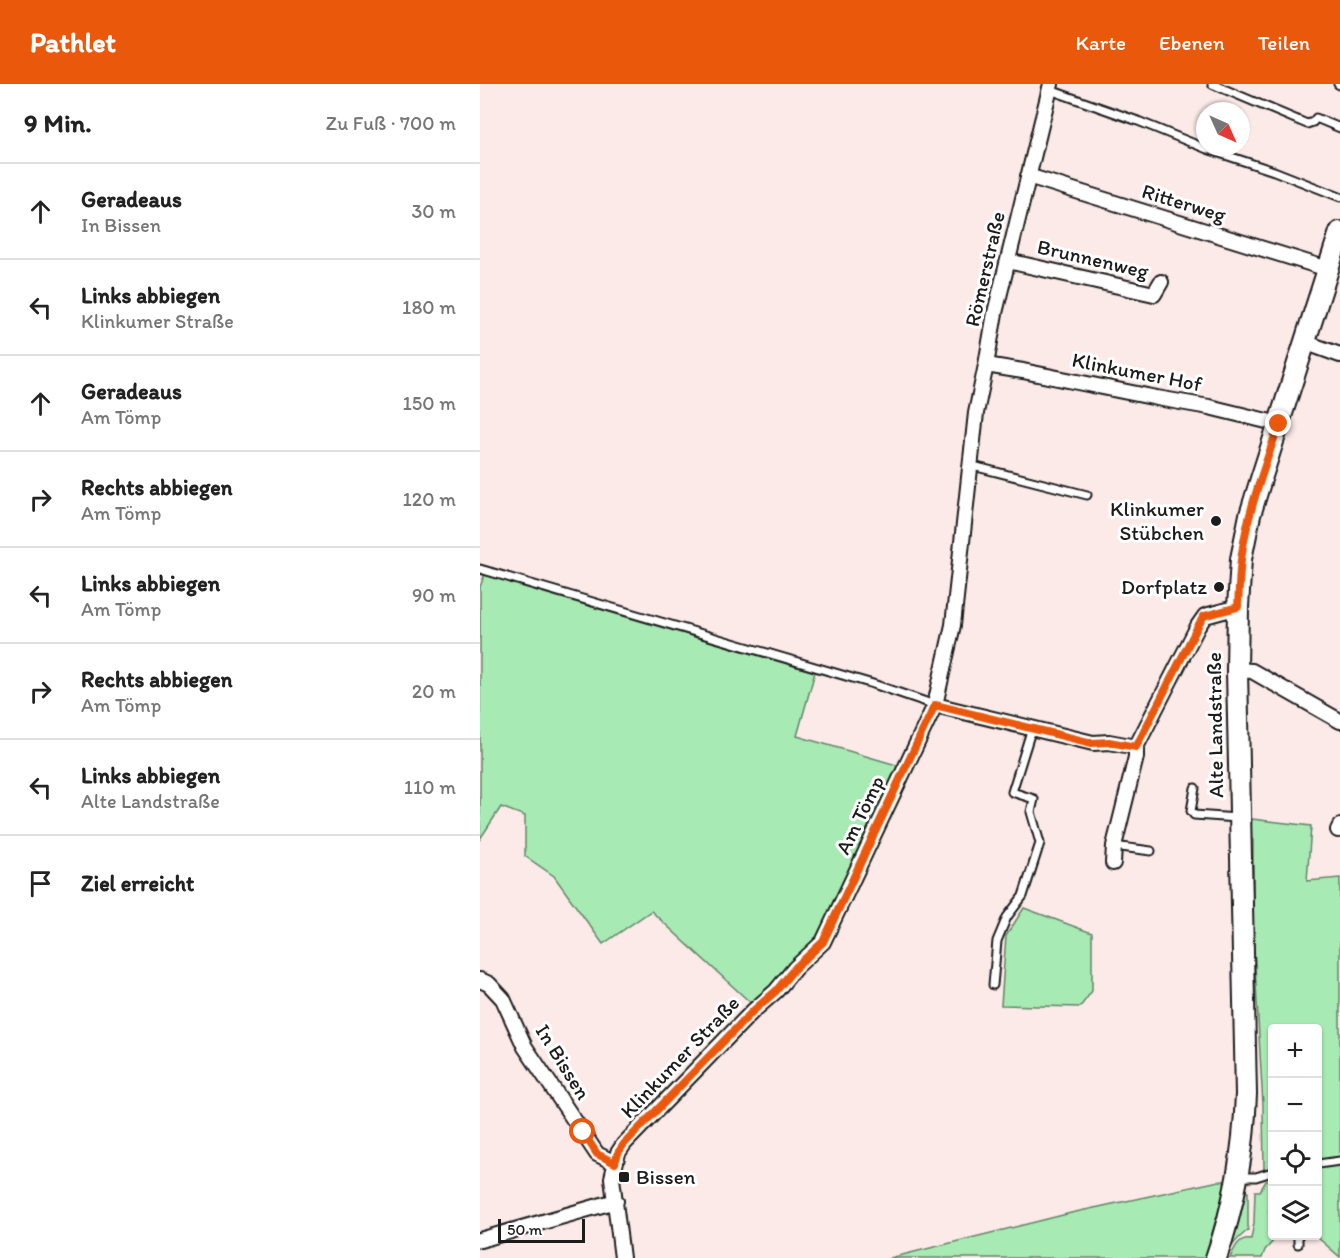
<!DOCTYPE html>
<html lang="de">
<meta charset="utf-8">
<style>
body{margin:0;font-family:Itim,sans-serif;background:#f6f6f6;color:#222}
.controls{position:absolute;right:18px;bottom:18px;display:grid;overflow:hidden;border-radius:6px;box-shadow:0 2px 4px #0004}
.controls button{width:54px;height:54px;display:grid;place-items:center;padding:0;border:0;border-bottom:2px solid #e0e0e0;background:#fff;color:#222;font:30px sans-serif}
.compass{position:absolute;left:716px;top:18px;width:54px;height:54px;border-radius:50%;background:#fff;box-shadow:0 2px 4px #0004;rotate:135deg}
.scale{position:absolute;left:18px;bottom:15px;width:87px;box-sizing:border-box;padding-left:6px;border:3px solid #1c1c1c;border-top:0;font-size:16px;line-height:21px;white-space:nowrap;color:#1c1c1c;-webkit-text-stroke:4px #fff;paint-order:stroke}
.stop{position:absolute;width:18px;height:18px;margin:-14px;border:4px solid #ea580c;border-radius:50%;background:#fff}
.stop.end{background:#ea580c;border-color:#fff;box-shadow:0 2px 6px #0008}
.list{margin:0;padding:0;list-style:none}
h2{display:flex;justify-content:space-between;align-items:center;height:78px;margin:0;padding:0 24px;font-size:26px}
h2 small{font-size:20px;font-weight:400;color:#767676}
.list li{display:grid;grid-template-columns:39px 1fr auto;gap:18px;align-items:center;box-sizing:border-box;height:96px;padding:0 24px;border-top:2px solid #e0e0e0}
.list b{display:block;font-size:22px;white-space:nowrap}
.list p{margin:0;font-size:20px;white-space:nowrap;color:#767676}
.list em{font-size:20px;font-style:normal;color:#767676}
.icon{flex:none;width:33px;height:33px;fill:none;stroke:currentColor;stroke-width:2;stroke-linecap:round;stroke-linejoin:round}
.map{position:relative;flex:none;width:860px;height:1174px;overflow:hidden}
header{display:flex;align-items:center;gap:36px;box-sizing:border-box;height:84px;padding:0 30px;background:#ea580c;color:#fff}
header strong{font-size:28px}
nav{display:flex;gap:33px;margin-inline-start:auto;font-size:21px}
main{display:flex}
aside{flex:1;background:#fff}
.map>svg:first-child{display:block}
.green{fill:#a8eab3;stroke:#628368;stroke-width:1.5}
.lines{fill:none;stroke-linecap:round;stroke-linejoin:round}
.service-casing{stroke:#1c1c1c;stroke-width:11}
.minor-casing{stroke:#1c1c1c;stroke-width:18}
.secondary-casing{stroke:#1c1c1c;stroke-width:24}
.service{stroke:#fff;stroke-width:7}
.minor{stroke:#fff;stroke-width:14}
.secondary{stroke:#fff;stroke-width:20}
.route{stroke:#ea580c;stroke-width:8}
.poi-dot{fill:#1c1c1c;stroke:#fff;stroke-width:2}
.labels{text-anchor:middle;stroke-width:6;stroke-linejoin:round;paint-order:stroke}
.street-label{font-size:21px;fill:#1c1c1c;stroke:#fff}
.poi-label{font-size:21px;fill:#1c1c1c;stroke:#fff;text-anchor:end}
</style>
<header>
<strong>Pathlet</strong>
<nav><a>Karte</a><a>Ebenen</a><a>Teilen</a></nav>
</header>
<main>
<aside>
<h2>9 Min.<small>Zu Fuß · 700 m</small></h2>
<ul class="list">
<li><svg class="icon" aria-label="ahead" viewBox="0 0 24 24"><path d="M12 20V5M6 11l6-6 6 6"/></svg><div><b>Geradeaus</b><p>In Bissen</p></div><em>30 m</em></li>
<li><svg class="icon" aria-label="left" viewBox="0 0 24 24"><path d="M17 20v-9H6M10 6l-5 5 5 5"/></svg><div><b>Links abbiegen</b><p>Klinkumer Straße</p></div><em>180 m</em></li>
<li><svg class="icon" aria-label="ahead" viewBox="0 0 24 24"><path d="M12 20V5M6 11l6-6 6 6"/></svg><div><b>Geradeaus</b><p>Am Tömp</p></div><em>150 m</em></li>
<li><svg class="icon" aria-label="right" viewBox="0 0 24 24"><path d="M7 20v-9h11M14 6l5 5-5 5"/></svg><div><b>Rechts abbiegen</b><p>Am Tömp</p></div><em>120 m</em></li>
<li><svg class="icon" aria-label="left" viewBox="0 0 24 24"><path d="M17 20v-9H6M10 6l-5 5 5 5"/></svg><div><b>Links abbiegen</b><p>Am Tömp</p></div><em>90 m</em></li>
<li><svg class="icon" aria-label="right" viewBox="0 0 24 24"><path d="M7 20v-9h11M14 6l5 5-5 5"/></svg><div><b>Rechts abbiegen</b><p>Am Tömp</p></div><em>20 m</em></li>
<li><svg class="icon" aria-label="left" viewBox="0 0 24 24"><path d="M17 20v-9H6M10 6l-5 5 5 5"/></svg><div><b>Links abbiegen</b><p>Alte Landstraße</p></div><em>110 m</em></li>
<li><svg class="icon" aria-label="arrive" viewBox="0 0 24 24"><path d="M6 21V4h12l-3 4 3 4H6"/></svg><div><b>Ziel erreicht</b></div></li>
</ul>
</aside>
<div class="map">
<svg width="860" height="1174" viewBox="0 0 860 1174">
<rect width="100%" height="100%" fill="#fceae8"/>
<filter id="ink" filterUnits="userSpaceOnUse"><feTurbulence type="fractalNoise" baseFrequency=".0167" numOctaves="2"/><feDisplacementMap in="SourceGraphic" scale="12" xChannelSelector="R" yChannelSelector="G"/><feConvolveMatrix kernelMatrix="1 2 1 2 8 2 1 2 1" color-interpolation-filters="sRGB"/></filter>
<g filter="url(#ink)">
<path class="green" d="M 5,490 L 335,588 L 317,652 L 420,682 L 358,815 L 337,852 L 321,872 L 273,921 L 171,827 L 123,860 L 74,792 L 45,772 L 45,732 L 21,723 L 0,755 L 0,503 Z
M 772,735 L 831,742 L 827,797 L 860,794 L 860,1073 L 838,1076 L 838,944 L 792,944 L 792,1084 L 784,1085 L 783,1021 L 773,848 L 773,756 L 770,753 Z
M 544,824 L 612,849 L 612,907 L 600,923 L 521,921 L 526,852 Z
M 860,1079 L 860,1173 L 836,1152 L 838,1152 L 838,1082 Z
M 739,1097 L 745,1097 L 742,1115 L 725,1174 L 410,1174 L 591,1129 Z
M 786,1097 L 792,1097 L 792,1111 L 789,1127 L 792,1144 L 792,1152 L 794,1152 L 795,1155 L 785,1166 L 782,1174 L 750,1174 C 755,1163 759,1153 771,1155 L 774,1139 L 775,1107 L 780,1107 Z
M 766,1108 L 768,1108 L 768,1146 C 757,1155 751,1161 746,1174 L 743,1174 L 762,1113 Z"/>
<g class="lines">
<defs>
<path id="service" d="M 732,0 L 827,40 L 833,38 L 836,34 L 860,44
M 858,0 L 860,1
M 570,6 L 658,37 L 727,65 L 794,87 L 860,113
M 489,381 L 607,411
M 0,485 L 393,600 L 455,621
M 715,704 L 711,727 L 714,731 L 758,734
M 634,762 L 671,767
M 513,901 L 517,857 L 527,833 L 543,812 L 560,759 L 551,728 L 554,715 L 532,708 L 552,644
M 838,1080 L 860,1077
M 761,1093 L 776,1093 L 792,1088
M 818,1152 L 818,1160"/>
<path id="minor" d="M 548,92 L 848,185
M 528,177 L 674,210 L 681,198
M 824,258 L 860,271
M 506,281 L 543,287 L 677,314 L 729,323 L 799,340
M 757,586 L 772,587 L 860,637
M 455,621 L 613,659 L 629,658 L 656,663 L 718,542 L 725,532 L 758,523
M 858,746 L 860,742
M 633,779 L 634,762 L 656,673 L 656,663
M 0,896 L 9,900 L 23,915 L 45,963 L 117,1070 L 135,1079
M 0,1156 L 136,1117
M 142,1174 L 132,1094 L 138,1069 L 144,1060 L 273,927 L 296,907 L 315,884 L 343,858 L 455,621 L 473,541 L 496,329 L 506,281 L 515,229 L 571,0"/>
<path id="secondary" d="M 736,1174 C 755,1120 764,1067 766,1010 L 757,586 L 758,523 L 761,475 L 770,431 L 781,395 L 860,148"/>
</defs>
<use href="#service" class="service-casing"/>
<use href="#minor" class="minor-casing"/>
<use href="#secondary" class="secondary-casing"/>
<use href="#service" class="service"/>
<use href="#minor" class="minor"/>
<use href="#secondary" class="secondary"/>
</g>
</g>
<g class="lines" filter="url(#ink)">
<path class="route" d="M 103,1048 L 117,1070 L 135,1079 L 138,1069 L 144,1060 L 273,927 L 296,907 L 315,884 L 343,858 L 455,621 L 612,659 L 629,658 L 656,663 L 718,542 L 724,532 L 758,523 C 759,507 759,492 761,476 C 767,429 784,385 799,340"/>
</g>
<g class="poi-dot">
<circle cx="736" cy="437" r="6"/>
<circle cx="739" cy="503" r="6"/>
<rect x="138" y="1087" width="12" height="12" rx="3"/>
</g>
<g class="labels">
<g class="street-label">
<text transform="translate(704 119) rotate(17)" y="7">Ritterweg</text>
<text transform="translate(613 175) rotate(13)" y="7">Brunnenweg</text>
<text transform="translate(505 185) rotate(-77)" y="7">Römerstraße</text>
<text transform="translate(657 288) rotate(11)" y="7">Klinkumer Hof</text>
<text transform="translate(735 641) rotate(-91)" y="7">Alte Landstraße</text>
<text transform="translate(380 731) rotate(-64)" y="7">Am Tömp</text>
<text transform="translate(200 973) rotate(-46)" y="7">Klinkumer Straße</text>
<text transform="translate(83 978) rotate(58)" y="7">In Bissen</text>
</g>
<g class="poi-label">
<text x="724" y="432">Klinkumer<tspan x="724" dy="24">Stübchen</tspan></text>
<text x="727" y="510">Dorfplatz</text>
<text x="156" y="1100" text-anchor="start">Bissen</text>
</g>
</g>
</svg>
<div class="controls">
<button>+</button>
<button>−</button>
<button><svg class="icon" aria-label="locate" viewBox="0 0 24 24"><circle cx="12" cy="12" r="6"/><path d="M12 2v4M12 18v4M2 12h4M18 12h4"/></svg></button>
<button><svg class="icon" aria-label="layers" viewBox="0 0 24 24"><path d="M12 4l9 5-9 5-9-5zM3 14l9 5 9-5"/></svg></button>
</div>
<svg class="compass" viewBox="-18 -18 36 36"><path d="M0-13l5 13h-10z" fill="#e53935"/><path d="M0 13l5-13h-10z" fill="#767676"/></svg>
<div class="scale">50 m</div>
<div class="stop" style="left:103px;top:1048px"></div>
<div class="stop end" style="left:799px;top:340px"></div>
</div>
</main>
